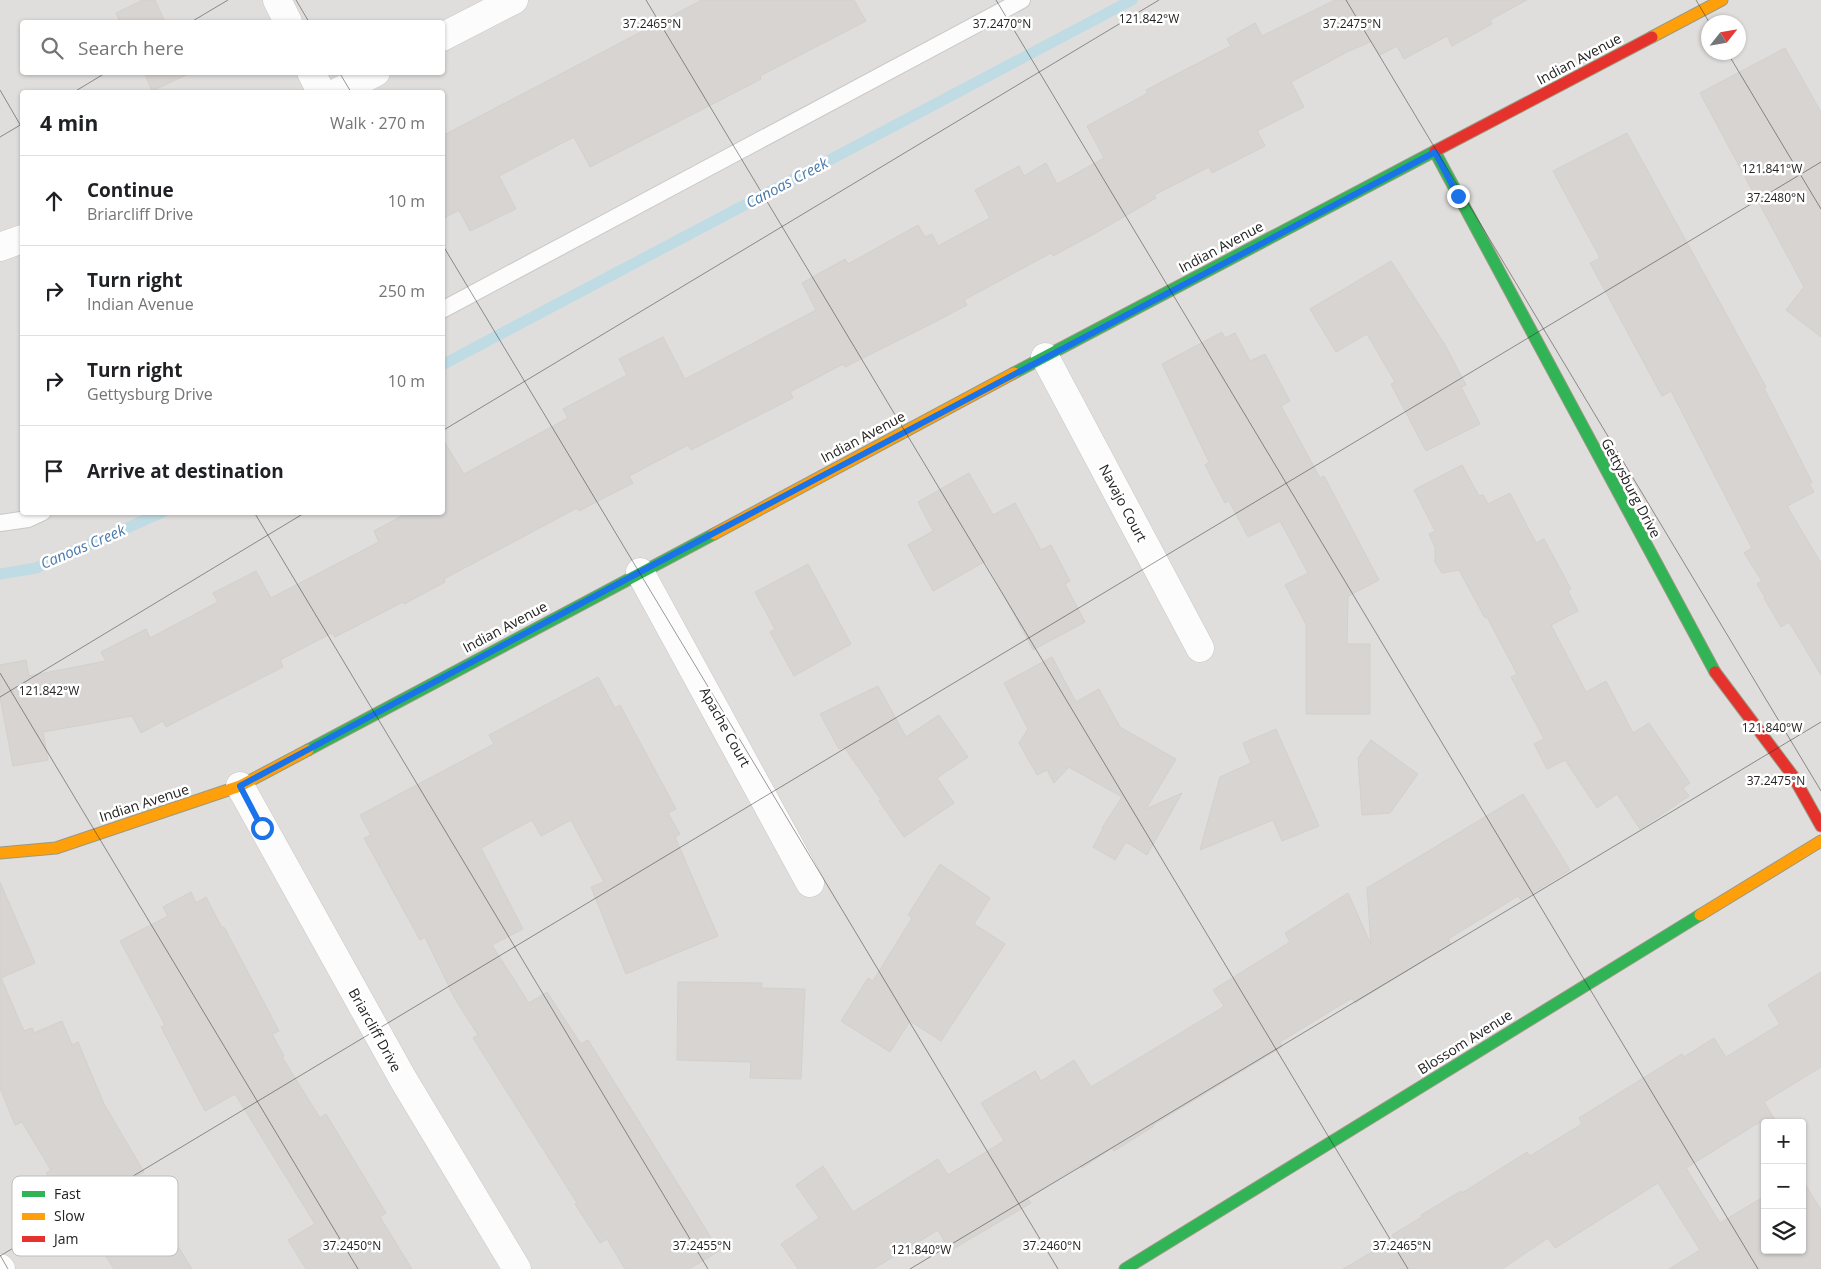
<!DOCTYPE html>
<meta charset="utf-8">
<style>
body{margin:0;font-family:"Open Sans",sans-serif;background:#f6f6f6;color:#202124}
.controls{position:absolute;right:15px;bottom:15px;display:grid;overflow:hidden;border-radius:5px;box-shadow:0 1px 4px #0004}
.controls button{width:45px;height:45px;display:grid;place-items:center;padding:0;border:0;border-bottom:1px solid #e0e0e0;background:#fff;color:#202124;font:25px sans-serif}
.compass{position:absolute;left:1701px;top:15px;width:45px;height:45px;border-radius:50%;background:#fff;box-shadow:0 1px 4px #0004;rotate:59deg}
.stop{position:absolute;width:15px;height:15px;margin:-11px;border:4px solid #1a73e8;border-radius:50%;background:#fff}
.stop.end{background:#1a73e8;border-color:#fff;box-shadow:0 1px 5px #0008}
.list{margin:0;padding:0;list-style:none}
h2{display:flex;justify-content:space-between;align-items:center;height:65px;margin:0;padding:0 20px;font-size:21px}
h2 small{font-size:16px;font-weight:400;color:#757577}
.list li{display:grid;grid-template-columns:32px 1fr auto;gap:15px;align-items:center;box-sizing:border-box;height:90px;padding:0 20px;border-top:1px solid #e0e0e0}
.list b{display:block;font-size:19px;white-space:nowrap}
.list p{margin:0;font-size:16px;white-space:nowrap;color:#757577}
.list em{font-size:16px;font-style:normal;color:#757577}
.icon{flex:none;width:28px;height:28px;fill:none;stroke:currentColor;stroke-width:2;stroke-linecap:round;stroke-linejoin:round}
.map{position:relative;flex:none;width:1821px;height:1269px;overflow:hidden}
.search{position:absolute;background:#fff;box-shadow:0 1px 4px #0004;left:20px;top:20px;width:425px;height:55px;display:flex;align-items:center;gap:12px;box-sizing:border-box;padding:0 18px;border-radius:5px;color:#757577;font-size:19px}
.panel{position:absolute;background:#fff;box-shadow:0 1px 4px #0004;left:20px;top:90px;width:425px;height:425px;border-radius:5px}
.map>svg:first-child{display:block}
.residential{fill:#dfdedc;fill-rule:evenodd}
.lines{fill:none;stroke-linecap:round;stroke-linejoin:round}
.stream{stroke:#bfdbe3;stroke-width:11}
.building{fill:#d7d4d2;stroke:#d3d0cc}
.lane-casing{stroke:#c9c8c7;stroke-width:18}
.street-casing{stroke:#c9c8c7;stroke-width:29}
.fast-casing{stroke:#999a82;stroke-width:13}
.slow-casing{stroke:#999a82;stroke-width:13}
.jam-casing{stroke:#999a82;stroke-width:13}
.lane{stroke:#fdfcfc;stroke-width:16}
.street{stroke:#fdfcfc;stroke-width:28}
.fast{stroke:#30b455;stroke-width:11}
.slow{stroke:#ff9f0a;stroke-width:11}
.jam{stroke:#e5322d;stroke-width:11}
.route{stroke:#1a73e8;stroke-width:6}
.ticks{fill:none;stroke:#222;stroke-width:1;stroke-opacity:0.45}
.labels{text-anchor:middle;stroke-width:5;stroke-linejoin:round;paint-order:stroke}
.street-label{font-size:14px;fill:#222;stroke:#fff}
.water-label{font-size:15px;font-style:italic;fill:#4a7aab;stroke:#fff}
.key{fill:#fff;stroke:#bdbdbd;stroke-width:1}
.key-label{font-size:14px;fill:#222}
.ticks-label{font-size:12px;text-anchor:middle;fill:#222;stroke:#fff;stroke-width:5;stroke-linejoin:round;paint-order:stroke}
</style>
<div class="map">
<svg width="1821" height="1269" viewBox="0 0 1821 1269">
<rect width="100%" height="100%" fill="#f0eeeb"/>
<path class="residential" d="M 0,0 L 1821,0 L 1821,1269 L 0,1269 ZM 22,22 L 442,22 L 442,72 L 22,72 ZM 1708,22 L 1738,22 L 1738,52 L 1708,52 ZM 22,92 L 442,92 L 442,512 L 22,512 ZM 1765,1123 L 1802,1123 L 1802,1250 L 1765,1250 Z"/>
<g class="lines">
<path class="stream" d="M 442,365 L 1132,0
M 0,574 L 36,568 L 163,512"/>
</g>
<path class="building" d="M 143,0 L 155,0 L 165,22 L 120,22 L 116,13 Z
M 702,0 L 854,0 L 866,21 L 760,76 L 761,79 L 736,92 L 590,167 L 574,137 L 499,176 L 516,209 L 470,231 L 459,210 L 442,219 L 442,136 Z
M 1335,0 L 1527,0 L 1490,20 L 1492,24 L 1452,46 L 1447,36 L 1404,59 L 1397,46 L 1380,55 L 1372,41 L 1347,52 L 1291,82 L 1304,107 L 1257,131 L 1265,146 L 1212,173 L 1209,167 L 1154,195 L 1156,198 L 1094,234 L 1053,256 L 1051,253 L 964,300 L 967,305 L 929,325 L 845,367 L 843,364 L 790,392 L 793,398 L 691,450 L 688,445 L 629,476 L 633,483 L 579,511 L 577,508 L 444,579 L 445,582 L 404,604 L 403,602 L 335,637 L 332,633 L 280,660 L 283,667 L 166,727 L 163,721 L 141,733 L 132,716 L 43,732 L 48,760 L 13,766 L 0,697 L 0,665 L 26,660 L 29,676 L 106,661 L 101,652 L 146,629 L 150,638 L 218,602 L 213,593 L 256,571 L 271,598 L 379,542 L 374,531 L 409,512 L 442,512 L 442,438 L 464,474 L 568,418 L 563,409 L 627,375 L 619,359 L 663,337 L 685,379 L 816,310 L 802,283 L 845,259 L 848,264 L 918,225 L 925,237 L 932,234 L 938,246 L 990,218 L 975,190 L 1019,166 L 1024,176 L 1046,163 L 1057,184 L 1104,158 L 1087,126 L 1148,93 L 1146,90 L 1231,46 L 1227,39 L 1255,23 L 1262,36 Z
M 1785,48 L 1821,112 L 1821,337 L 1786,310 L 1804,287 L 1700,93 Z
M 144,72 L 188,72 L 188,74 L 152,91 Z
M 1627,133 L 1766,387 L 1764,388 L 1812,482 L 1809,484 L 1814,492 L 1787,506 L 1821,563 L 1821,675 L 1789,622 L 1781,627 L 1764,598 L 1765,597 L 1757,584 L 1762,581 L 1744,553 L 1752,548 L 1671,391 L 1662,396 L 1590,263 L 1600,258 L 1553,171 Z
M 1391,261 L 1445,345 L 1466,385 L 1461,387 L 1480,424 L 1426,451 L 1391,384 L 1395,382 L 1367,334 L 1336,352 L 1310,309 Z
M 1222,332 L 1225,338 L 1235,333 L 1250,361 L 1265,354 L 1290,401 L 1281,406 L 1320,478 L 1324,476 L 1379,580 L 1348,596 L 1347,644 L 1370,644 L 1370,714 L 1306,714 L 1306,624 L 1285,585 L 1308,573 L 1280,521 L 1248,537 L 1229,501 L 1225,503 L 1205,465 L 1209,462 L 1162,364 Z
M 1462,465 L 1479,496 L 1483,495 L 1488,504 L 1510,493 L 1536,543 L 1544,539 L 1571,589 L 1568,591 L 1578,611 L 1551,625 L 1586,692 L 1606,681 L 1633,733 L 1649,723 L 1690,783 L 1683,788 L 1689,796 L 1640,829 L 1617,794 L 1597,808 L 1565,760 L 1547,769 L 1534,744 L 1544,739 L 1511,677 L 1517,674 L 1487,617 L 1485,618 L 1459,570 L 1442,573 L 1435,562 L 1435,547 L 1429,534 L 1435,531 L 1414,490 Z
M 969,473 L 993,515 L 1015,503 L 1041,550 L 1051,545 L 1070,581 L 1065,584 L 1085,622 L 1033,650 L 986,561 L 933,591 L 908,545 L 933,531 L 918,502 Z
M 808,564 L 851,644 L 794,676 L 770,632 L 775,629 L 755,592 Z
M 1052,657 L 1076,702 L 1099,689 L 1120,727 L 1176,759 L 1146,809 L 1182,793 L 1147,855 L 1126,842 L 1115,860 L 1093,847 L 1103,829 L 1102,828 L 1122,797 L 1069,767 L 1054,783 L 1047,770 L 1037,775 L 1019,743 L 1028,729 L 1004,683 Z
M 598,677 L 615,708 L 620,705 L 676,809 L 668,813 L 680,834 L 675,837 L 718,936 L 626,974 L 591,887 L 604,882 L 571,820 L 541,836 L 532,820 L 481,848 L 523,929 L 492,945 L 529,1003 L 547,992 L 581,1044 L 588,1040 L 689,1202 L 719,1251 L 689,1269 L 625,1269 L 607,1239 L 600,1243 L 575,1204 L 577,1203 L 473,1038 L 478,1035 L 455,999 L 425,937 L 420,940 L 364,838 L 371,835 L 360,815 L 494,744 L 489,735 Z
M 878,686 L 906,737 L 939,715 L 968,757 L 937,778 L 954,803 L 904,837 L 879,801 L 881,800 L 844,747 L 839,749 L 820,714 Z
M 1276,729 L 1319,826 L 1282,841 L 1273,820 L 1200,850 L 1220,777 L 1251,763 L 1243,743 Z
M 1371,740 L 1418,774 L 1390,813 L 1362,815 L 1358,758 Z
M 1523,794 L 1570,870 L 1521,900 L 1518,896 L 1448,939 L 1451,944 L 1355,1003 L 1352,998 L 1280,1042 L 1282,1047 L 1153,1125 L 1154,1126 L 1114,1151 L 1112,1148 L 1082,1168 L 1080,1165 L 1027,1198 L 1031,1203 L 950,1251 L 938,1230 L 873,1269 L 798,1269 L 781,1244 L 819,1218 L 796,1185 L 823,1166 L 853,1212 L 938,1159 L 948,1175 L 1004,1141 L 981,1103 L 1035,1071 L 1041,1081 L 1074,1060 L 1091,1087 L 1220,1009 L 1224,1006 L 1213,990 L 1290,942 L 1285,933 L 1348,893 L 1371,945 L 1367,888 Z
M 940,864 L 990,898 L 974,924 L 1005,944 L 941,1041 L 910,1021 L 890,1052 L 841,1021 L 868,978 L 873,981 L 912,918 L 908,915 Z
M 0,882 L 35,963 L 1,978 L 24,1031 L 32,1028 L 34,1033 L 62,1021 L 72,1045 L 78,1042 L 104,1104 L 144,1172 L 135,1177 L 192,1269 L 114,1269 L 81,1217 L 74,1221 L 46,1173 L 51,1170 L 22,1122 L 15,1125 L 0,1088 Z
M 191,892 L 196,903 L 206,897 L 222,928 L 224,927 L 279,1031 L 272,1034 L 284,1056 L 282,1057 L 320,1118 L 326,1114 L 386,1213 L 380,1217 L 412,1269 L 306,1269 L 288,1240 L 315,1224 L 235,1094 L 205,1111 L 161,1027 L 165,1025 L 120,941 L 168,916 L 163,907 Z
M 1821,972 L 1821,1067 L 1764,1102 L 1777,1123 L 1758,1123 L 1686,1168 L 1720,1223 L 1765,1196 L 1765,1250 L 1802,1250 L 1802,1179 L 1821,1210 L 1821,1269 L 1669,1269 L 1700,1250 L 1658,1183 L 1555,1248 L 1548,1238 L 1502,1269 L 1343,1269 L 1394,1239 L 1392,1235 L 1422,1217 L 1421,1215 L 1461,1191 L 1462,1193 L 1527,1152 L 1530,1156 L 1582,1124 L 1579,1118 L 1682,1054 L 1684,1057 L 1714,1038 L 1726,1057 L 1780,1024 L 1768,1005 Z
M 678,982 L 762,983 L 761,988 L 805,989 L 801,1079 L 750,1078 L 751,1062 L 677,1060 Z"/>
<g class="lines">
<defs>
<path id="lane" d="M 442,310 L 1022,0
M 0,523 L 28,519 L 43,512"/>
<path id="street" d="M 277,0 L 288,22
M 442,37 L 514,0
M 311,72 L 321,92
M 338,92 L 376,72
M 0,247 L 22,239
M 1045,357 L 1200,648
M 640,572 L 810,883
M 240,786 L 403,1079 L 517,1269
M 0,1268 L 1,1269"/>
<path id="fast" d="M 1435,152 L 1715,672
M 1014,373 L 1435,151
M 308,750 L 714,534
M 1125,1269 L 1700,915"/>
<path id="slow" d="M 1652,37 L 1722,0
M 714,534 L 1014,373
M 0,853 L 56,848 L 240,786 L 308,750
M 1700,915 L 1821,841"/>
<path id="jam" d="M 1435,151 L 1652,37
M 1715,672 L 1793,776 L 1821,826"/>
</defs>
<use href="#lane" class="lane-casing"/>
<use href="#street" class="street-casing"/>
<use href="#fast" class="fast-casing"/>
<use href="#slow" class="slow-casing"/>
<use href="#jam" class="jam-casing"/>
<use href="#lane" class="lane"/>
<use href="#street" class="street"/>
<use href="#fast" class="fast"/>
<use href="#slow" class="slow"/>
<use href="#jam" class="jam"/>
</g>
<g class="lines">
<path class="route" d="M 262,828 L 240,786 L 640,572 L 1435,152 L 1458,196"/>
</g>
<path class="ticks" d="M 296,0 L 309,22M 646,0 L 1408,1269M 996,0 L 1758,1269M 1346,0 L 1821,791M 1696,0 L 1709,22M 191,22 L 228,0M 1727,52 L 1821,209M 339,72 L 351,92M 0,90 L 22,128M 74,92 L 107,72M 0,137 L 22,124M 442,244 L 1058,1269M 442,431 L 1159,0M 254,512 L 708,1269M 0,673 L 358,1269M 0,697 L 306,512M 0,1255 L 8,1269M 0,1256 L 1821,162M 910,1269 L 1821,722"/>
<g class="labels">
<g class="street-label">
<text transform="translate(1579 59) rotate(-28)" y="5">Indian Avenue</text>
<text transform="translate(1221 247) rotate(-28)" y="5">Indian Avenue</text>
<text transform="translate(863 437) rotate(-28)" y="5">Indian Avenue</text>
<text transform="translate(1631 488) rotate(62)" y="5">Gettysburg Drive</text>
<text transform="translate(1123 503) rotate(62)" y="5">Navajo Court</text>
<text transform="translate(505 627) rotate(-28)" y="5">Indian Avenue</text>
<text transform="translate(725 727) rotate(61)" y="5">Apache Court</text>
<text transform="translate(144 803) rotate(-18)" y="5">Indian Avenue</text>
<text transform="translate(375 1030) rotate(61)" y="5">Briarcliff Drive</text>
<text transform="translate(1465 1042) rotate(-32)" y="5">Blossom Avenue</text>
</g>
<g class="water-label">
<text transform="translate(787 183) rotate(-28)" y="5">Canoas Creek</text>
<text transform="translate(83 547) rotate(-23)" y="5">Canoas Creek</text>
</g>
</g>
<rect x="12" y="1176" width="166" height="80" rx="8" class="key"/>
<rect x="22" y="1191" width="23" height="6" fill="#30b455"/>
<rect x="22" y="1213" width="23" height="7" fill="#ff9f0a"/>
<rect x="22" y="1236" width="23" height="6" fill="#e5322d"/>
<g class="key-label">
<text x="54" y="1199">Fast</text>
<text x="54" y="1221">Slow</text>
<text x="54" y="1244">Jam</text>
</g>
<g class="ticks-label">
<text x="1149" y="23">121.842°W</text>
<text x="652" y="28">37.2465°N</text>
<text x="1002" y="28">37.2470°N</text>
<text x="1352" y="28">37.2475°N</text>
<text x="1772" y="173">121.841°W</text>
<text x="1776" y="202">37.2480°N</text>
<text x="49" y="695">121.842°W</text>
<text x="1772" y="732">121.840°W</text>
<text x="1776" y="785">37.2475°N</text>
<text x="352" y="1250">37.2450°N</text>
<text x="702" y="1250">37.2455°N</text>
<text x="1052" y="1250">37.2460°N</text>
<text x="1402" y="1250">37.2465°N</text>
<text x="921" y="1254">121.840°W</text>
</g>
</svg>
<div class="controls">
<button>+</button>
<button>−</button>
<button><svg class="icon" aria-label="layers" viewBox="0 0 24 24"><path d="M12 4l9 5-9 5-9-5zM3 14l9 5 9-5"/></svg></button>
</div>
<svg class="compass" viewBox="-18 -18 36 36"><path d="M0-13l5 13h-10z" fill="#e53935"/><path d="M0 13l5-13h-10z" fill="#757577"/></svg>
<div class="stop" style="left:262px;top:828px"></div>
<div class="stop end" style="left:1458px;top:196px"></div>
<div class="search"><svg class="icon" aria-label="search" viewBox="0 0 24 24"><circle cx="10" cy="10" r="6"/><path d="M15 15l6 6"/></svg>Search here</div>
<section class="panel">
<h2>4 min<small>Walk · 270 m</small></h2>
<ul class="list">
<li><svg class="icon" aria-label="ahead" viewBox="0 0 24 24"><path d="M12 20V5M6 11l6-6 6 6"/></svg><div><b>Continue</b><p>Briarcliff Drive</p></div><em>10 m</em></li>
<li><svg class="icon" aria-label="right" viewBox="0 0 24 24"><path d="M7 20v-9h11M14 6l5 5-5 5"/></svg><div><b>Turn right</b><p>Indian Avenue</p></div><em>250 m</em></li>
<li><svg class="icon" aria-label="right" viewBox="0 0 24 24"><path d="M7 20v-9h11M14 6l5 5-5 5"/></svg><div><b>Turn right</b><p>Gettysburg Drive</p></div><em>10 m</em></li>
<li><svg class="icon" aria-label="arrive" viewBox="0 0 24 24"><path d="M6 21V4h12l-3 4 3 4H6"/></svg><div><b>Arrive at destination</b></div></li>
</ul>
</section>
</div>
